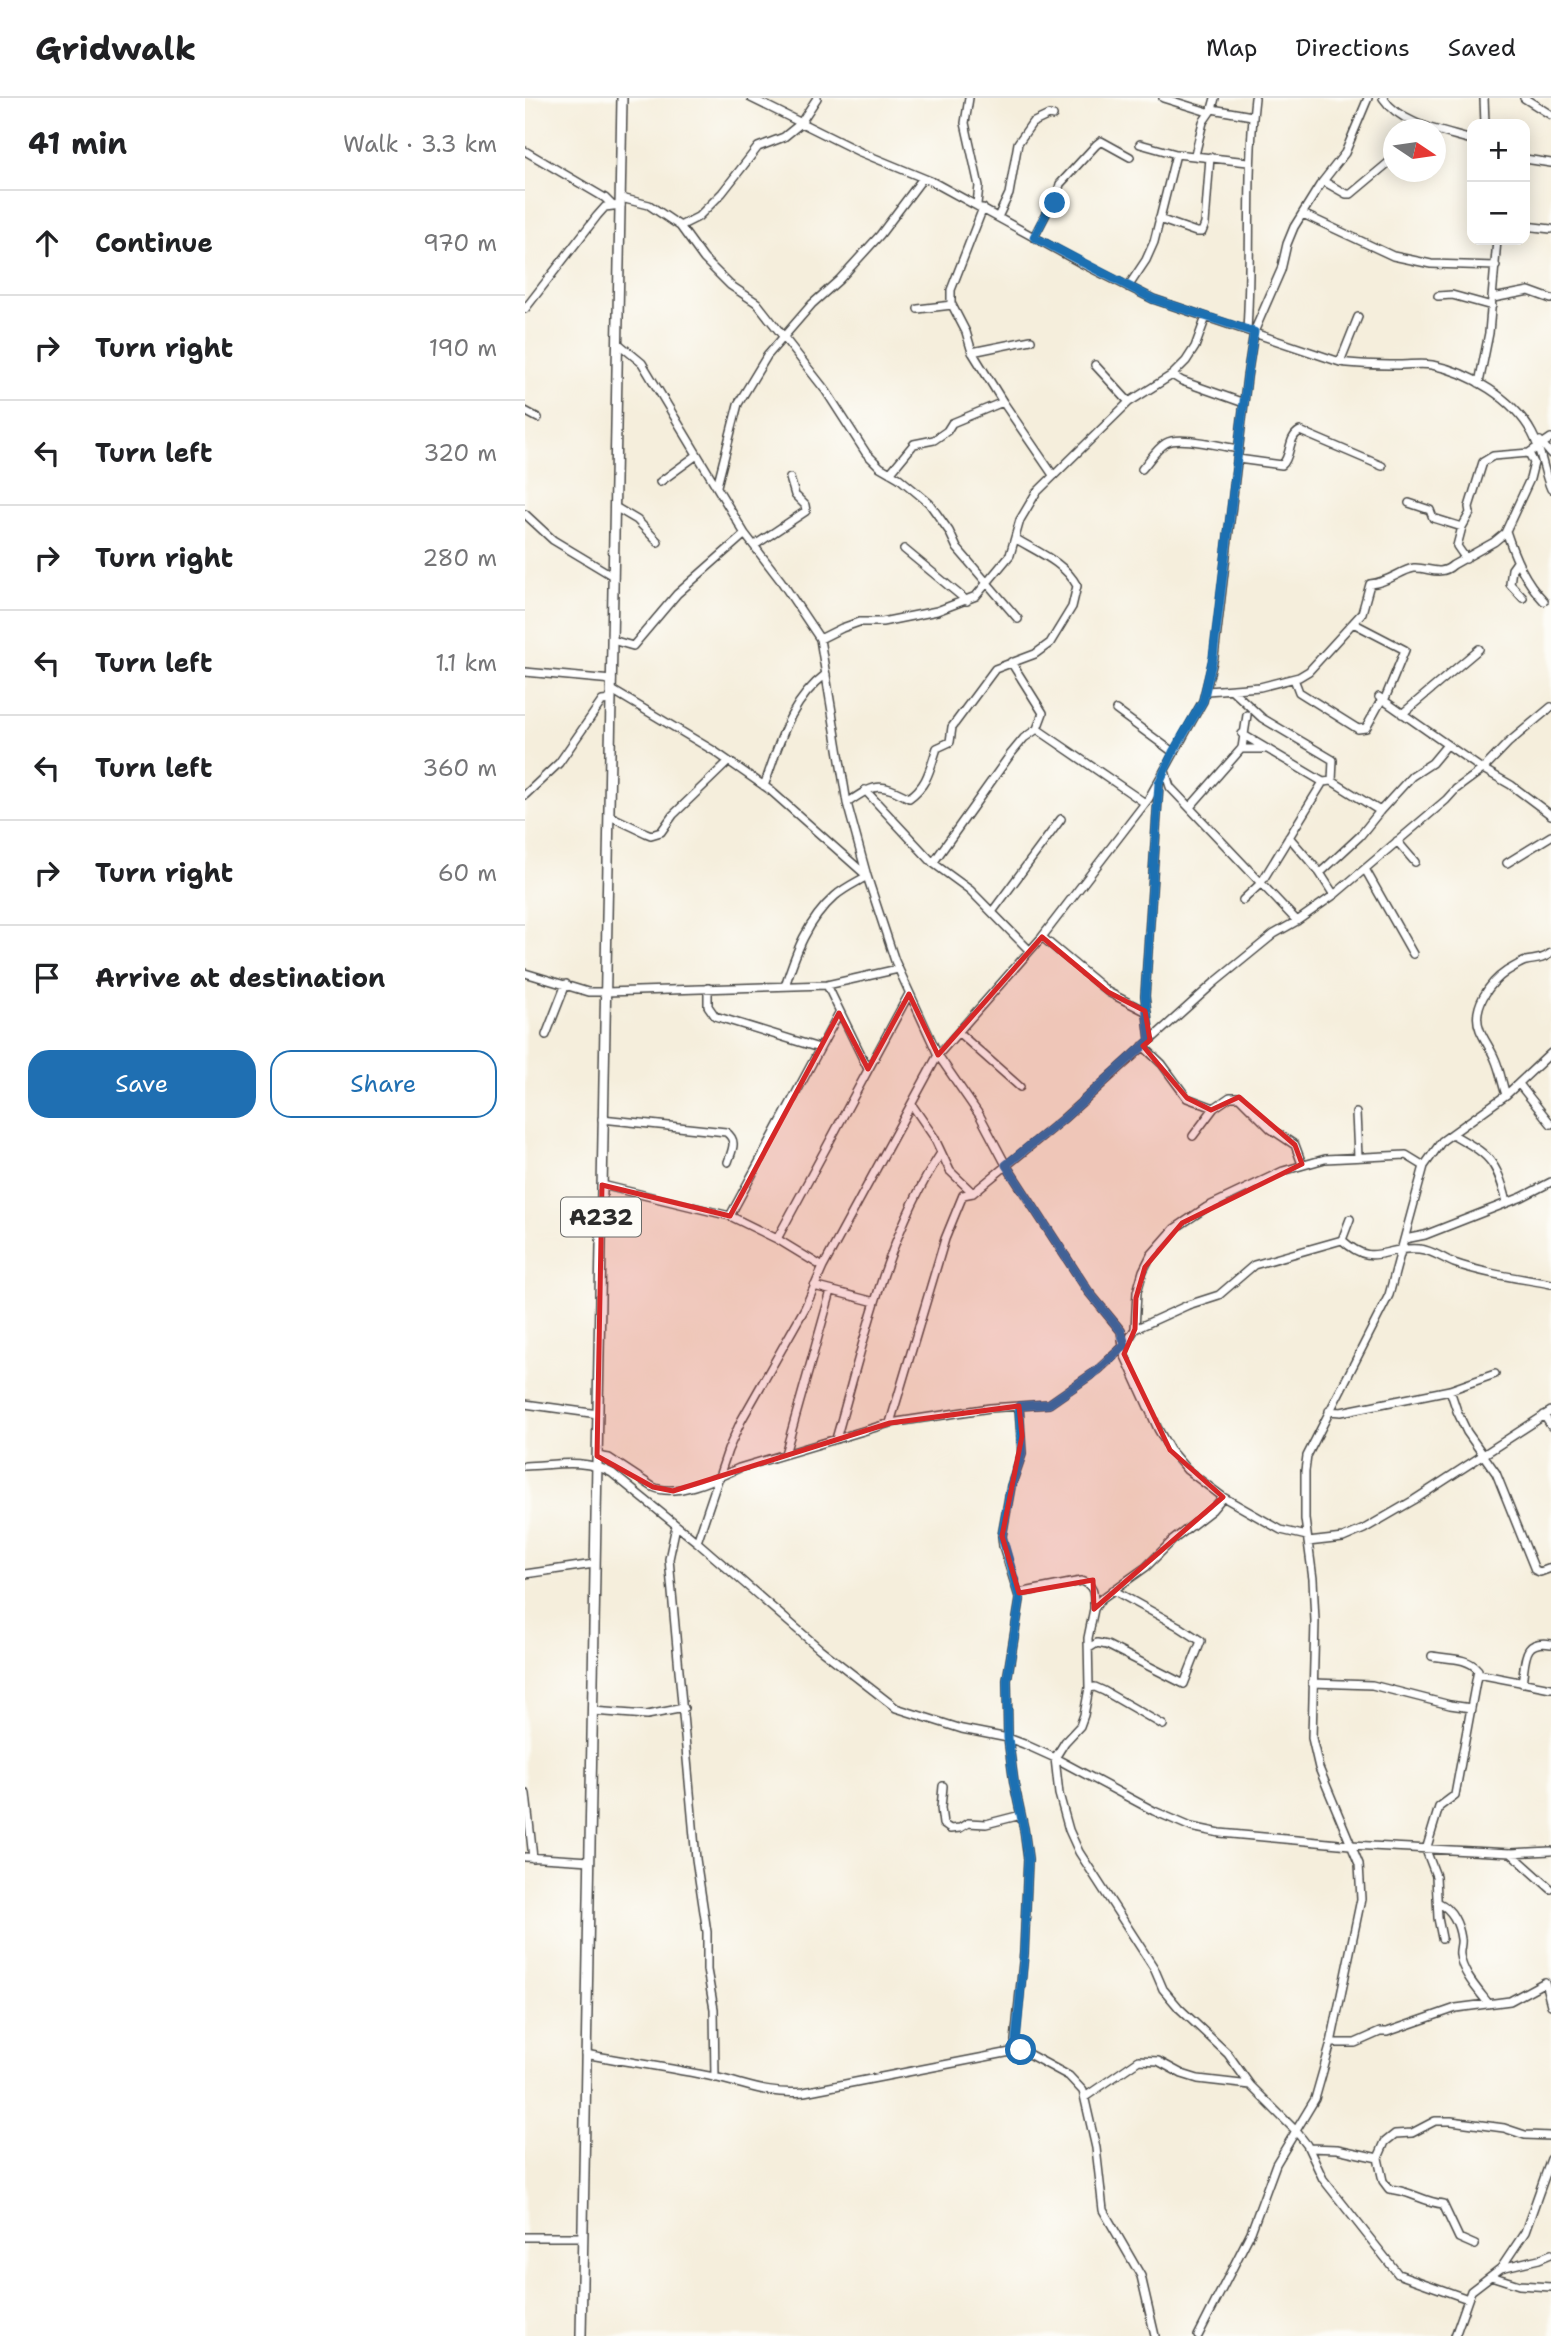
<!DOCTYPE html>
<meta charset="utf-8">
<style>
body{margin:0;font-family:"Shantell Sans",sans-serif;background:#f6f6f6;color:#202124}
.controls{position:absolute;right:21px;top:21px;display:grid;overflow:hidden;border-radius:14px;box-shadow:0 4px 18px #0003}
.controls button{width:63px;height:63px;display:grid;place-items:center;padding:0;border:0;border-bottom:2px solid #e0e0e0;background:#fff;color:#202124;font:35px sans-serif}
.compass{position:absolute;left:858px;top:21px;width:63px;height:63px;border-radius:50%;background:#fff;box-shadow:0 4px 18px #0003;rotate:103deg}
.stop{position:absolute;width:21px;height:21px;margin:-16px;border:5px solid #1f6fb2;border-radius:50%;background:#fff}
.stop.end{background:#1f6fb2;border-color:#fff;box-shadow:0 2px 7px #0008}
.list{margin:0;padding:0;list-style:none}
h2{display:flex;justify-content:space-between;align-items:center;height:91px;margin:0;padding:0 28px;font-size:30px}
h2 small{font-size:23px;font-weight:400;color:#757577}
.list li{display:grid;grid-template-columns:46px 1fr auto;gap:21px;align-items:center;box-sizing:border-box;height:105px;padding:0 28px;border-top:2px solid #e0e0e0}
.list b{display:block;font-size:26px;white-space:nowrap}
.list em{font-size:23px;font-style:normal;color:#757577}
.actions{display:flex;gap:14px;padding:21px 28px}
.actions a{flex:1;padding:16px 0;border:2px solid #1f6fb2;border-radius:21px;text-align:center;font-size:24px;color:#1f6fb2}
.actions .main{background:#1f6fb2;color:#fff}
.icon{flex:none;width:38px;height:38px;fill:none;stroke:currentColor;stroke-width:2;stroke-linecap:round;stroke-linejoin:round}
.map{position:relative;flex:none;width:1026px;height:2238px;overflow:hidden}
header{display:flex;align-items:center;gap:42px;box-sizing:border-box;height:98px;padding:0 35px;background:#fff;border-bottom:2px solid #e0e0e0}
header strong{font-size:33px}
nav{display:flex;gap:38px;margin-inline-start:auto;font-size:24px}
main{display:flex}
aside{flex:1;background:#fff}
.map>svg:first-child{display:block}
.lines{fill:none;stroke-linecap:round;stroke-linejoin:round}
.minor-casing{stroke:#494846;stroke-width:10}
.major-casing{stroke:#494846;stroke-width:12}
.minor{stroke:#fff;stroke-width:7}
.major{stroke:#fff;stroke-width:9}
.route{stroke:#1f6fb2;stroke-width:9}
.marked{fill:#d62828;fill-opacity:0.2;stroke:#d62828;stroke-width:5;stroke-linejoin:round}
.labels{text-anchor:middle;stroke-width:7;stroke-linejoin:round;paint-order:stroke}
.shield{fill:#fdfcf7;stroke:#6a6a68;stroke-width:2}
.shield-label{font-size:23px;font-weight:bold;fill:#2b2b2b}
</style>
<header>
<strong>Gridwalk</strong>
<nav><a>Map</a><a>Directions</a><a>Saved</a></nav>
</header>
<main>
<aside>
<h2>41 min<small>Walk · 3.3 km</small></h2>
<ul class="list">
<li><svg class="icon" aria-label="ahead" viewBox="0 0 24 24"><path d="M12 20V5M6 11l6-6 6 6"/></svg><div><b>Continue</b></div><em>970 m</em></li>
<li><svg class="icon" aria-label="right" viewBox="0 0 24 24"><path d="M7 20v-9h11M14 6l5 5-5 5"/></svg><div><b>Turn right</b></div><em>190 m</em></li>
<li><svg class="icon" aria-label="left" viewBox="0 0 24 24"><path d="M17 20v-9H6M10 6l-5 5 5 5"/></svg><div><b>Turn left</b></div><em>320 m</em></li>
<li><svg class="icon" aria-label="right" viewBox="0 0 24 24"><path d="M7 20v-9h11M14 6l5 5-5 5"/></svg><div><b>Turn right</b></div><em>280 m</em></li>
<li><svg class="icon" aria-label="left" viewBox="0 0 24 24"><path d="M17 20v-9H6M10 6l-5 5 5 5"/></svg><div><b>Turn left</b></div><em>1.1 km</em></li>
<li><svg class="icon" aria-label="left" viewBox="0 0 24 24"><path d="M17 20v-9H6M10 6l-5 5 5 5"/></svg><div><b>Turn left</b></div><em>360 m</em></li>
<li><svg class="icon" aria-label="right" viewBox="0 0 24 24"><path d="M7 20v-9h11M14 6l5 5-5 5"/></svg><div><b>Turn right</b></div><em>60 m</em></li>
<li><svg class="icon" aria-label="arrive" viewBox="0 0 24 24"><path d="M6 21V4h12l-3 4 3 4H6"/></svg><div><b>Arrive at destination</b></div></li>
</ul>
<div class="actions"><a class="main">Save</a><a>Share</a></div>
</aside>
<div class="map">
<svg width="1026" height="2238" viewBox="0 0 1026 2238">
<rect width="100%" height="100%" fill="#fdfcf7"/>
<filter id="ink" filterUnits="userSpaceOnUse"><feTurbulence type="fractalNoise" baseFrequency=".0143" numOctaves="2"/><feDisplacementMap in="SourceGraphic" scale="14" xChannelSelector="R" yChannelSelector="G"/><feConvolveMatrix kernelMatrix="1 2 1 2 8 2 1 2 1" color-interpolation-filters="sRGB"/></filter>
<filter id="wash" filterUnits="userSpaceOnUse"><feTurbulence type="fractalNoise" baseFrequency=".00686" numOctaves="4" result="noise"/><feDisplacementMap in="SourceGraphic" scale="28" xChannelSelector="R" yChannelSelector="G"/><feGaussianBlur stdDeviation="1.57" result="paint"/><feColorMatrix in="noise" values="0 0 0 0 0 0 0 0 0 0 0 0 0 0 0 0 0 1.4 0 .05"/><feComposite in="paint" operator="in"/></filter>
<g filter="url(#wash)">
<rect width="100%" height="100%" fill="#f5eedc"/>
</g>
<g filter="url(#ink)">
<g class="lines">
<defs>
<path id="minor" d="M 226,0 L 335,54 L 408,84 L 556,165 L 628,201 L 815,264 C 835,267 854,267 874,267 C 885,267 897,265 907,267 C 944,274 989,301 1007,335 C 1017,353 1018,373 1026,391
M 444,0 L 440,25 L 454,88 L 452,106
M 638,0 L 683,14
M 858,0 C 876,27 917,33 947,42
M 959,0 L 960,26
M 999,0 L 1026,17
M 687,11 L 727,18
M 615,46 L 651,56 L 723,64
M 0,53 L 80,100 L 87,107
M 670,57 L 678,24 L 687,11 L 690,0
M 1000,61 L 1026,65
M 798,83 L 821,96 L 826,96 L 869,60
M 96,100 L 124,107 L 155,128 L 179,161 L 205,187 L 232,205 L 301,293 L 341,355 L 355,369 L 374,380 L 404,405 L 424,433 L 432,450 L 493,521
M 458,110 L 426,192 L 426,205 L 441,234 L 447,254 L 478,304 L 528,377
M 778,116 L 868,158 L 906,166 L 971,168
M 473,119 L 484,96 L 493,45 L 507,25 L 524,17 L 528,18
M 634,121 L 671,134 L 677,134 L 680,126 L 685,59
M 155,128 L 173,119 L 197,95 L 233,49 L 259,39 L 275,26 L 292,0
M 1000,128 L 1026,131
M 509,139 L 523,112 L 530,105 L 535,86 L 571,47 L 576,43 L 605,59
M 603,189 L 621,162 L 629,144 L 651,56
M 913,198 L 927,197 L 967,208
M 968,200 L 1004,193 L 1026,201
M 0,211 L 72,118 L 80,109 L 96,107
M 393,211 L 427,207
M 722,232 C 727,154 721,77 730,0
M 94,246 L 117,265 L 220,436 L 256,483 L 295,541 L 322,705 L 342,778 L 370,863 L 413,957 L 455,1018 L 481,1067 L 563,1193 L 596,1233 L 599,1256 L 633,1331 L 645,1352 L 662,1372 L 698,1399 L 756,1432 L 782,1438
M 447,254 L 506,242
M 815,264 L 833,219
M 570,267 L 604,304
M 647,277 L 657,283 L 719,305
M 954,285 L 964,235 L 972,142
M 0,313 L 13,320
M 1015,343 L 1026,356
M 713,361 L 757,367 C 767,358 762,340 775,333 L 857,368
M 617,371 C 625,362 631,351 641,345 C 655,337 697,349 714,351
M 365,375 L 389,346 L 409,342 L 422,333 L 427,325 L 478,304
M 135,384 L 172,357
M 192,388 L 213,306 L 242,258 L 287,206 L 314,182 L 355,137 L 398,80
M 884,405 L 905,412 L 908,420 L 937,429
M 90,409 L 112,422 L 133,444
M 0,416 L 28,442 L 88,478
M 981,433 C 990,460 999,482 1019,503
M 230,447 L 281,413 L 280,407 L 270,397 L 265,380
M 379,451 L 442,503
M 941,461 L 932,448 L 937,429 L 945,415 L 944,409 L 958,364 L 968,358 L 1004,355 L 1026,340
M 992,464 L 987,471 L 985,486 L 998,500
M 828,525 L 880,552 L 859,603
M 295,541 L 317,530 L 334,524 L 357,524 L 412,513 L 451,498 L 485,457 L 495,422 L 511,395 L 604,304 L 647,277 L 661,263 L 670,249 L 681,219
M 87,542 L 108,548 L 152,496 L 220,436
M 486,564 L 518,615 L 512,631
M 0,574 L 87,582
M 769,581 L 774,594 L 833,631 L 841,630 L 857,601
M 87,592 L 189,653 L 245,692 L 342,778 C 332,784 319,790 310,798 C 282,823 271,854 260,888
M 707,592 L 737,620 L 808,662 L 807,683 L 798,684 L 717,636
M 682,593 L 735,589 L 774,579 L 784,573 L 837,515 L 845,486 C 865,484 876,472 889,470 C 903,469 915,479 928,467 L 969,444 L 980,435 L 1005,381 L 1009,365 L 1004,355
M 854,599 L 957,671
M 591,612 L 648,654
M 877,616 L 954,551
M 716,651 L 743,651
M 958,671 L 986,687 L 1026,717
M 640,673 L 645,689 L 736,785 L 798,684
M 807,683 L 855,713
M 239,688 C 255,645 263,605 301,576
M 340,692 L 408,765 L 445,792 L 504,852
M 0,697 L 34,665 L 77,603 L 86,602
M 322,705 C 350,686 354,684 384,700 C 403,687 405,670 412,650 L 425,644 L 427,629 L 470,571 L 510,556 L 525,545 L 547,509 L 552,488 C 540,465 513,454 491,441
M 666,708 L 717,650 L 722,617
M 85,718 L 121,735 L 126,737 L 136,734 L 148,717 L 203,664
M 764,739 L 795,775 L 809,797
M 872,743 L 890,764
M 408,765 L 485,657 L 499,640 L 512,631 L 620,705
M 982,765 L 1026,738
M 840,771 L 888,856
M 795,775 L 835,738 L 855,713 L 887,678 L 907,665 L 922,647
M 718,802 L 736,785 L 772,823
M 467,814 L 536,721
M 517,839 L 583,894 L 620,913
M 0,875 L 63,894 L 81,894 L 302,887 L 373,871
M 302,887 L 343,971
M 183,890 L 183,908 L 190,918 L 294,950
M 434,935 L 495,989
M 21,937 L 41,886
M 625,942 L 620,898 L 634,686
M 618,948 L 637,966 L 662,1000 L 689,1010 L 705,999 L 714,999 L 746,1031 L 770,1047 L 777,1066
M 994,986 L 1026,1026
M 981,997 C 977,985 975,972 970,961 C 966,951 959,942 955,932 C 946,910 964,885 982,873 C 988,870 994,865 1001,863 C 1011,861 1017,862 1026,855
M 387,1007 L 409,1039 L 425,1073 L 448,1095
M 831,1015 L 833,1059
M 77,1021 L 201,1034 C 213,1043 207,1052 203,1064
M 927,1036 C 964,1057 971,1061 982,1104
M 668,1038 L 689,1010
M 77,1087 L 205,1118 L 252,1141 L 298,1169
M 205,1118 L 314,915
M 252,1141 L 384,896
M 880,1141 L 900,1137 L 997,1099 L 1026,1084
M 817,1142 C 849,1171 858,1148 894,1151 C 907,1152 917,1160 929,1165 C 960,1176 994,1180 1026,1186
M 289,1188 L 350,1204
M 610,1231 L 663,1207 L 694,1197 L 729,1167 L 817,1142 L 825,1121
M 925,1292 L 932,1313 L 942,1334 L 971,1375 L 1010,1472 L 1015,1474 L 1026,1470
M 0,1306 L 73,1316
M 494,1308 L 497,1356 L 486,1388 L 477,1438 L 478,1448 L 495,1502 L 482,1582 L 483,1640 L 489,1685 L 499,1731 L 503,1761 L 499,1855 L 490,1943 L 491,1949 L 496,1952 L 544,1978 L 558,1993 L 571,2050 L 578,2112 L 616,2178 L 630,2238
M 804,1313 L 816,1314 L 925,1292 L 970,1276
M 1019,1317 L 1026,1328
M 365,1325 L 420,1141 L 438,1097 L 448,1095 L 538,1021 L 689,885 L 749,836 L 772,823 L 809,797 L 921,702 L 931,691 L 958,671 L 983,645 L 1026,609
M 311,1341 C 339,1245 360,1140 416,1055
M 260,1356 L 306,1193
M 72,1358 L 84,1360 L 128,1389 C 151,1400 192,1380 214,1370 L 365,1325 L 465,1310 L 524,1306 L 573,1272 L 600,1247 L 610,1231 L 612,1194 L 618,1173 L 626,1157 L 649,1131 L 682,1109 L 758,1073 L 800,1061 L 881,1057 L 899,1068
M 0,1368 C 31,1367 59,1360 87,1375 L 172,1444 L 295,1551 L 371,1610 L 437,1631 L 483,1640 L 499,1646 L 530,1660 L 629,1713 L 666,1729 L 695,1735 L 825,1747 L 986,1755 L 1026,1753
M 698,1399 L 687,1412 L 648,1442 L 621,1469 L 576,1501 L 569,1511 L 563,1540 L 564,1590 L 559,1617 L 555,1628 L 540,1644 L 530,1660 L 534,1696 L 544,1732 L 554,1754 L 629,1870 L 638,1891 L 654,1910 L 703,1956 L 725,1987 L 771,2033 L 782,2047 L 798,2081 L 873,2176 L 943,2201
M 151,1428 L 144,1461 L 171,1761 L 182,1834 L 182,1872 L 189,1911 L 190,1980
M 172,1444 L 203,1352 L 216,1323 L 280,1210 L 298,1169 L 413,957 L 517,839 L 624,700 L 678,603 L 689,559 L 722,279 L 729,234 L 756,172 L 762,146 L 769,129 L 795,87 L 820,55 L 843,0
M 783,1444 L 818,1440 L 839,1431 L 889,1402 L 1026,1313
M 0,1476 L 69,1466
M 494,1495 L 556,1483 C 570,1487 569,1497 569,1510
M 564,1550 L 572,1545 L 582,1547 L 659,1586 L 676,1543 L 653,1528 L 588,1492
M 907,1558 C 922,1561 943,1559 953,1572 L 930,1697 L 914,1709 L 901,1752 L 911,1778 L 913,1820 L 917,1840
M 953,1576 L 1026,1590
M 787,1585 L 847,1587 L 925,1607 L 946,1610
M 997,1585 C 1001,1562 997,1541 1026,1546
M 564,1590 L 570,1589 L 579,1593 L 638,1627
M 67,1613 L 122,1617 L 159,1610
M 418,1688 L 416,1710 L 418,1726 L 425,1731 L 435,1730 L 443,1725 L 461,1726 L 496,1717
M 1,1696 L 8,1760
M 986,1755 L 1026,1791
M 0,1759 L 65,1763
M 914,1805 C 927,1811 934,1826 936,1841 C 937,1846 934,1852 935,1857 C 937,1875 953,1892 963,1905
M 806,1945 L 830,1945 L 855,1934 L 862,1934 L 931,1910 L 985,1903 L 1020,1884 L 1026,1907
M 60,1956 C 103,1964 147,1970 189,1979 C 224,1987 242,1997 279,1994 L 496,1952
M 560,1999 L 614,1962 L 633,1963 L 657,1976 L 673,1981 L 725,1987
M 784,2050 L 812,2051 L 853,2060 L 858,2083 L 864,2091 C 884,2092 898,2104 918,2106 L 934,2140 L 950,2147
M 853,2060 L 860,2044 L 870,2036 L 887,2035 L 910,2023 L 926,2023 L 979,2030 L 1000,2037 L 1026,2038
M 0,2139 L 57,2139
M 976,2170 L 1014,2161 L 1026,2156
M 966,2178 L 994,2187 L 1026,2189
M 673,2238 L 726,2134 L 751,2066 L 790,2001 L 806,1945 L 836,1801 L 834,1766 L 794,1670 L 787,1640 L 790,1523 L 788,1481 L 780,1421 L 780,1373 L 782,1358 L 864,1197 L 899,1068 L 917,1043 L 981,997 L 1026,955
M 930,2238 L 946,2193 L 976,2170 L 1000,2134 L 1026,2061"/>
<path id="major" d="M 56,2238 L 97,0"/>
</defs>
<use href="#minor" class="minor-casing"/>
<use href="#major" class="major-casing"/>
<use href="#minor" class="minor"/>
<use href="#major" class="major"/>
</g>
</g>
<g class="lines" filter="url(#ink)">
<path class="route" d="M 496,1952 L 491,1949 L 491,1943 L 499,1855 L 503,1761 L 499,1731 L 489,1685 L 483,1640 L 482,1582 L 495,1502 L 477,1438 L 486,1388 L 497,1356 L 494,1308 L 524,1306 L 573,1272 L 600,1247 L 596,1233 L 563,1193 L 481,1067 L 538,1021 L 625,942 L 620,898 L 634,685 L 648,654 L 678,603 L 688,559 L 722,279 L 729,234 L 628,201 L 509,139 L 523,112 L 530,105"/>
</g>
<path class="marked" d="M 517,839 L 583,894 L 620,913 L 625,942 L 618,948 L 662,1000 L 686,1012 L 714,999 L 770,1047 L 777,1066 L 657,1125 L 620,1169 L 611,1200 L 610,1231 L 599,1256 L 645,1352 L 698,1399 L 569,1511 L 568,1482 L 494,1495 L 477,1438 L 497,1338 L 494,1308 L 365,1325 L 148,1393 L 128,1389 L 72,1358 L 77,1087 L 205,1118 L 314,915 L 343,971 L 384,896 L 413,957 Z"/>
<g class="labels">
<rect class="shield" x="36" y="1099.5" width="80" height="39" rx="5"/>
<g class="shield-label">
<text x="76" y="1127">A232</text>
</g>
</g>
</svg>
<div class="controls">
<button>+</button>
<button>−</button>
</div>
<svg class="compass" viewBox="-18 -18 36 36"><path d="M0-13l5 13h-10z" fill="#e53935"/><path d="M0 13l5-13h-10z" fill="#757577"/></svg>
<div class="stop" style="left:496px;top:1952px"></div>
<div class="stop end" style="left:530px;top:105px"></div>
</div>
</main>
